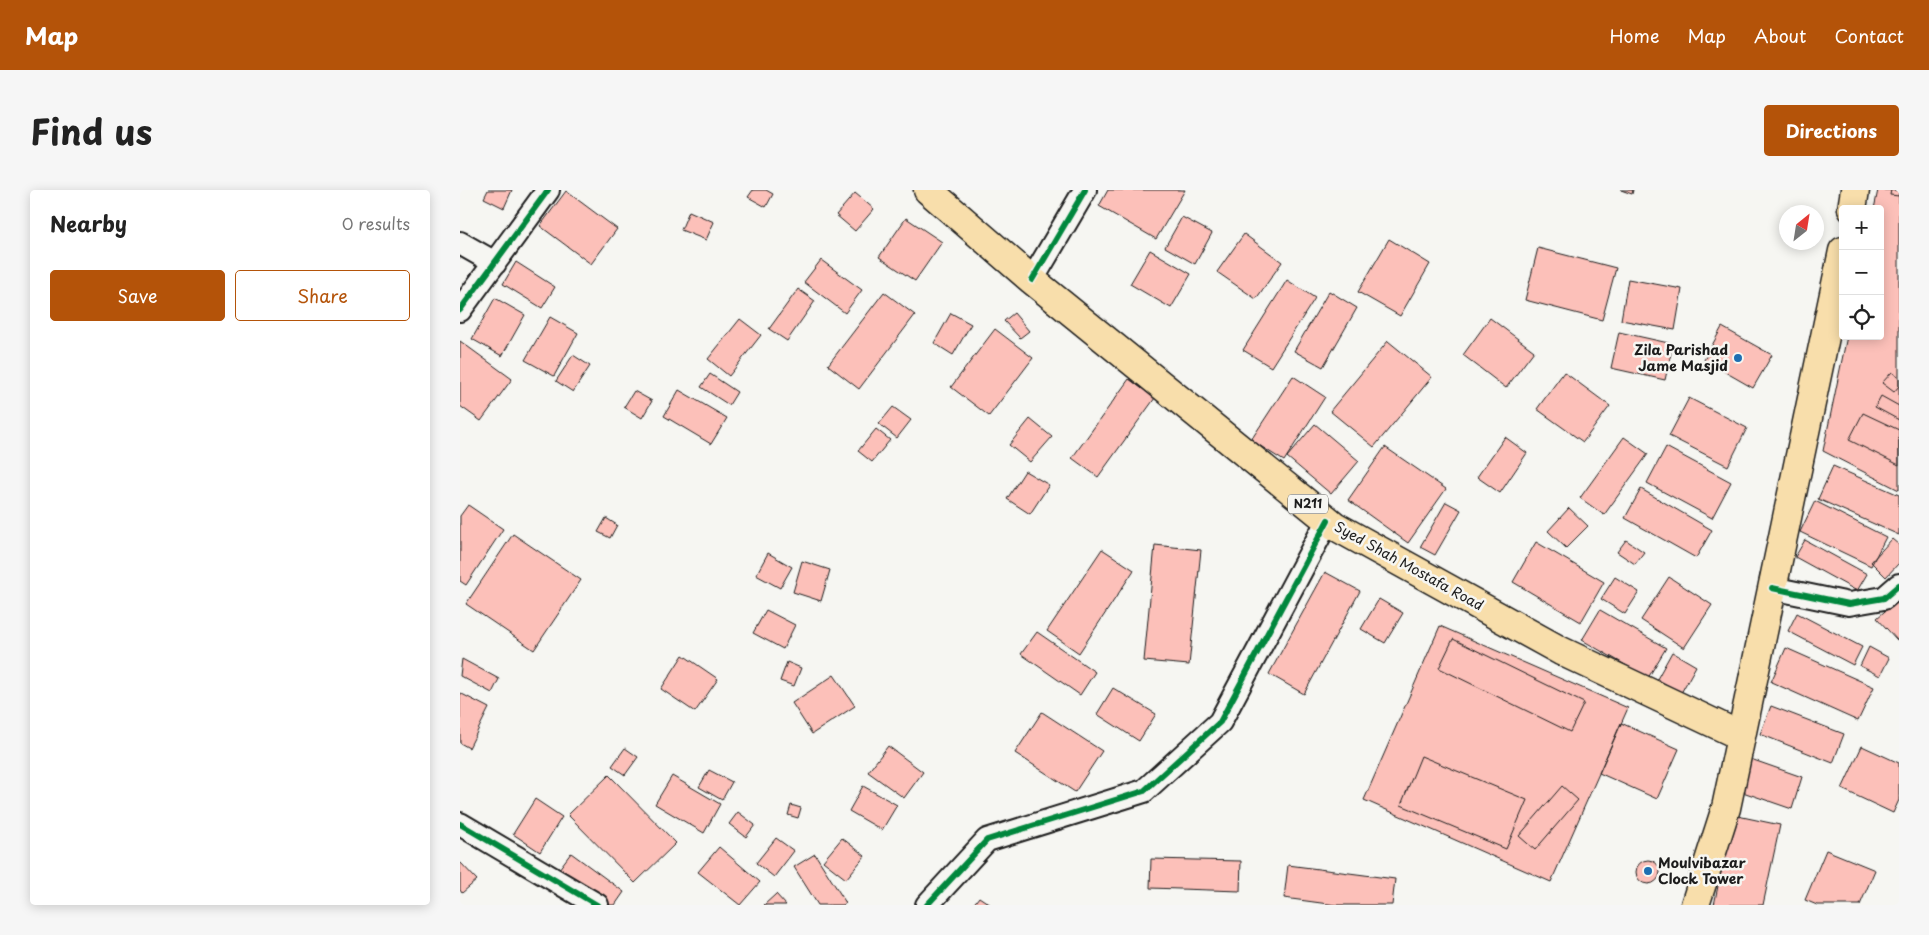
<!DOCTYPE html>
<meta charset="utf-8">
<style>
body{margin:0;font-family:"Playpen Sans",sans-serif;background:#f6f6f6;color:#222}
.controls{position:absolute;right:15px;top:15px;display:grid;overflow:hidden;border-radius:5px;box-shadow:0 2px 12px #0003}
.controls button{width:45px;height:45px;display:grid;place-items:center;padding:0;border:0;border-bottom:1px solid #e0e0e0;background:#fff;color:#222;font:25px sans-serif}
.compass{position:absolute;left:1319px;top:15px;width:45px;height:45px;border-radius:50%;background:#fff;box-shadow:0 2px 12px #0003;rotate:30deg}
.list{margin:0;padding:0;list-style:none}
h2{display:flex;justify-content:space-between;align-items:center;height:65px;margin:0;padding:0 20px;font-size:21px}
h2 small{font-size:16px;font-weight:400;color:#767676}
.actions{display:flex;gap:10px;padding:15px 20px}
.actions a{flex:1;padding:11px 0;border:1px solid #b45309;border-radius:5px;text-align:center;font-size:18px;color:#b45309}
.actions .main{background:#b45309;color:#fff}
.icon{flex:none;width:28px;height:28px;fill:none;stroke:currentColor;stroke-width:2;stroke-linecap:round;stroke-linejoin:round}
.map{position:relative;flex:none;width:1439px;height:715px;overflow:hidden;border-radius:5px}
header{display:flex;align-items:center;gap:30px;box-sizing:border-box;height:70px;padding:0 25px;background:#b45309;color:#fff}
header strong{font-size:24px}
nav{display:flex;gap:28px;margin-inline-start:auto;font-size:18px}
.intro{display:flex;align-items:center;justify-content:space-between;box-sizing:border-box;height:120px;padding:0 30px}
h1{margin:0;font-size:35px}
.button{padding:12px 22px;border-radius:5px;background:#b45309;color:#fff;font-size:18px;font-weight:700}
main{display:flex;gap:30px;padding:0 30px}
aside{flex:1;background:#fff;border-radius:5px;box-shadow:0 2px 12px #0003}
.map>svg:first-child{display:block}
.building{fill:#fcc0b9;stroke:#1c1c1c}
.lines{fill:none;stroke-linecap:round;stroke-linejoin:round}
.minor-casing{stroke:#1c1c1c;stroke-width:26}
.highway-casing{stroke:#1c1c1c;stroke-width:31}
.minor{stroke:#f6f6f2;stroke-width:22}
.highway{stroke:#f8deab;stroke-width:28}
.cycleway-casing{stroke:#f6f6f2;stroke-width:9}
.cycleway{stroke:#00873e;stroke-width:6}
.poi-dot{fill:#1f6fb2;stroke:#f6f6f2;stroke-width:2}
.labels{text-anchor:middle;stroke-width:5;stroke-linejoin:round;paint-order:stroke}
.shield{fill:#f6f6f2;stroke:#5d5d5c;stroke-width:1}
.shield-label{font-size:12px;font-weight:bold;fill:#1c1c1c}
.poi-label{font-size:14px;font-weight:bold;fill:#1c1c1c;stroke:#f6f6f2;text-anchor:end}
.street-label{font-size:14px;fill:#1c1c1c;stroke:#f6f6f2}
</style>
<header>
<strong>Map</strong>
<nav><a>Home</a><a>Map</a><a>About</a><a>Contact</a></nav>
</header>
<div class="intro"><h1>Find us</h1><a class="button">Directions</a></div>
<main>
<aside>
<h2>Nearby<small>0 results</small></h2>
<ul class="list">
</ul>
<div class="actions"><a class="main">Save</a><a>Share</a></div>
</aside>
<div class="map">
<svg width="1439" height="715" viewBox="0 0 1439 715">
<rect width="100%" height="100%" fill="#f6f6f2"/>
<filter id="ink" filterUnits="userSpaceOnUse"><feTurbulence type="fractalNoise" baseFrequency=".02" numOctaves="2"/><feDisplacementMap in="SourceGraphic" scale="10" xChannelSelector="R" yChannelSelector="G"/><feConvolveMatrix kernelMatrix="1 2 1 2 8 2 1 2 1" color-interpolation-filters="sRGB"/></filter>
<g filter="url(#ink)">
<path class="building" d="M 28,0 L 52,0 L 44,18 L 24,8 Z
M 293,0 L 306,0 L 313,4 L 306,17 L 288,7 Z
M 648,0 L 725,0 L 696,49 L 639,16 Z
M 1161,0 L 1173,0 L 1172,4 Z
M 1418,0 L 1439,0 L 1439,300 L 1363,261 L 1387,146 L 1420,146 L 1420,19 L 1414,19 Z
M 1431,0 L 1439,0 L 1439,6 L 1430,5 Z
M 106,1 L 157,39 L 131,74 L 80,36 Z
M 395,3 L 414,19 L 395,41 L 376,25 Z
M 229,21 L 254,32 L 246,50 L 221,40 Z
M 722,27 L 752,43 L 735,74 L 705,57 Z
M 446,28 L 482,52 L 455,91 L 419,67 Z
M 784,44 L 822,72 L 796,109 L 757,82 Z
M 929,49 L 970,74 L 940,126 L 898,102 Z
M 1078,58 L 1156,78 L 1142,130 L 1065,110 Z
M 690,60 L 731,84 L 711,118 L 670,94 Z
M 361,70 L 402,100 L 385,123 L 344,92 Z
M 56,72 L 95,97 L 82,118 L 43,94 Z
M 1168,89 L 1222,99 L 1215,140 L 1161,130 Z
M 827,90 L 855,108 L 811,177 L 783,160 Z
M 338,99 L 355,111 L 327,151 L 309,139 Z
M 869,101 L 897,118 L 863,177 L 834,161 Z
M 424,102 L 455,125 L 399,199 L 368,175 Z
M 35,108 L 65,125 L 42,166 L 12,149 Z
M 491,123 L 511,134 L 493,165 L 474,153 Z
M 554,123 L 569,141 L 560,148 L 544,131 Z
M 90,127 L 118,143 L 94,186 L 65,170 Z
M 1030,128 L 1074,161 L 1046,198 L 1003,165 Z
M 280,129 L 301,145 L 269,186 L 248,169 Z
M 1262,137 L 1312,165 L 1293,198 L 1244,170 Z
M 535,139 L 573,168 L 529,226 L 491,197 Z
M 1159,142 L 1213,154 L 1205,190 L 1151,178 Z
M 0,151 L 52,189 L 21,231 L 0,216 Z
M 928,151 L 972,187 L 914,257 L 870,221 Z
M 113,165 L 130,176 L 113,202 L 96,191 Z
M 1104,182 L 1150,216 L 1123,252 L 1077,219 Z
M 1432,182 L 1439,188 L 1439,196 L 1434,202 L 1422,193 Z
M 250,184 L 277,202 L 269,215 L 241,197 Z
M 833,186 L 865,207 L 824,271 L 791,250 Z
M 669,189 L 695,208 L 638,287 L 612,268 Z
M 219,200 L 267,228 L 251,254 L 204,226 Z
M 174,201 L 192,211 L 182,228 L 164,217 Z
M 1421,206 L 1439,216 L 1439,230 L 1415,217 Z
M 1229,208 L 1287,238 L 1268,276 L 1209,246 Z
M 433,217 L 451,230 L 437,248 L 419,234 Z
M 1403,223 L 1439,240 L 1439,275 L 1389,250 Z
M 570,229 L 592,247 L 570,272 L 549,255 Z
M 855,234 L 899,271 L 871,304 L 827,267 Z
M 416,239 L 430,250 L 412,272 L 398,261 Z
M 1045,247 L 1067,263 L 1040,303 L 1017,287 Z
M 1164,247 L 1188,264 L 1144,325 L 1120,308 Z
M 925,257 L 986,299 L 948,353 L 888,310 Z
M 1206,257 L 1271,292 L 1252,328 L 1187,293 Z
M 1373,276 L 1439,305 L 1439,345 L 1358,309 Z
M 565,281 L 589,295 L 570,324 L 547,309 Z
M 1181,299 L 1252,340 L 1236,368 L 1165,328 Z
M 1355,311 L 1426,347 L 1411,376 L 1340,342 Z
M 986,312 L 1001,320 L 975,365 L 960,357 Z
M 8,315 L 43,339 L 6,395 L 0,391 L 0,326 Z
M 1109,318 L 1128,336 L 1106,358 L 1088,341 Z
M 146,328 L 157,335 L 150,348 L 138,342 Z
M 53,344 L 121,390 L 74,460 L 6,414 Z
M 1432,349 L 1439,355 L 1439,373 L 1426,387 L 1411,372 Z
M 1166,350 L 1184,362 L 1175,374 L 1157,362 Z
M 1345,350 L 1407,384 L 1397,401 L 1335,367 Z
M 1076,352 L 1144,392 L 1121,432 L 1053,392 Z
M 695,355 L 741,360 L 729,475 L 684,471 Z
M 642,359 L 674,380 L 619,463 L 587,441 Z
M 308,363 L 332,377 L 320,398 L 296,385 Z
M 342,371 L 370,380 L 361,411 L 333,402 Z
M 865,382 L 900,401 L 844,504 L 809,484 Z
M 1155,387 L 1179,402 L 1165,424 L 1141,409 Z
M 1209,387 L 1252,415 L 1224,458 L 1181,430 Z
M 919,409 L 943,423 L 925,453 L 901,439 Z
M 1439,409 L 1439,449 L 1437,450 L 1417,428 Z
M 306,420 L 335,435 L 323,459 L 293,443 Z
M 1140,420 L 1206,458 L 1188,488 L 1122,450 Z
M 1337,423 L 1402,457 L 1393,475 L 1328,441 Z
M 980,436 L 1168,518 L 1091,692 L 904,610 Z
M 577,442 L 635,482 L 620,505 L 561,464 Z
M 993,449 L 1124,513 L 1110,542 L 979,478 Z
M 1409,457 L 1429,468 L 1420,486 L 1400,476 Z
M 1326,458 L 1414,497 L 1398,531 L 1311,492 Z
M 1212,462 L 1236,476 L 1221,503 L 1197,489 Z
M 223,465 L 258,489 L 235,522 L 201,499 Z
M 2,469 L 39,489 L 32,503 L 0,486 Z
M 327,472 L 341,478 L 334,496 L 320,491 Z
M 374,485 L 395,516 L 352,544 L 332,513 Z
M 653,498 L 696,524 L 679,551 L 637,524 Z
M 0,503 L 29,518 L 9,558 L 0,553 Z
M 1311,516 L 1384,544 L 1373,573 L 1300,544 Z
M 582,522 L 642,561 L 615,602 L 555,563 Z
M 1161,533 L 1219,559 L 1197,609 L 1139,583 Z
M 428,556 L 463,582 L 444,608 L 408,582 Z
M 1402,556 L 1439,573 L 1439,610 L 1433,623 L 1382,599 Z
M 165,558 L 178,567 L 165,585 L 152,576 Z
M 961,566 L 1067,610 L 1046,659 L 941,615 Z
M 1285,567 L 1342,587 L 1332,619 L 1274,599 Z
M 249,580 L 272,592 L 262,610 L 239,597 Z
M 149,585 L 216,653 L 175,693 L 108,625 Z
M 212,586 L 260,614 L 244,643 L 195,614 Z
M 403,596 L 437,615 L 422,640 L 389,621 Z
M 1102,596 L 1118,610 L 1075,660 L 1059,646 Z
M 75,609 L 102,627 L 80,662 L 53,644 Z
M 331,615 L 341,618 L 338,628 L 328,625 Z
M 278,622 L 295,635 L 286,647 L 269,634 Z
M 1273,625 L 1320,635 L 1303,715 L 1254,715 Z
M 316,648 L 334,661 L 314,687 L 296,673 Z
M 382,648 L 405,666 L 386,689 L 363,671 Z
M 259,657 L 300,692 L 280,715 L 238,682 Z
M 1366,660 L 1415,680 L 1400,715 L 1357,715 L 1345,710 Z
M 111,663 L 164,702 L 155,715 L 148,715 L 99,679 Z
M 355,664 L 386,713 L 383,715 L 358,715 L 334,677 Z
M 691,669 L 781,671 L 780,701 L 690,698 Z
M1176 682a12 12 0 1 1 24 0a12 12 0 1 1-24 0Z
M 0,672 L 17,690 L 2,703 L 0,700 Z
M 828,675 L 935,689 L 932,715 L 876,715 L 824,708 Z
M 316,704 L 326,715 L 304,715 Z
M 519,707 L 531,715 L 513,715 Z"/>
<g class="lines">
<defs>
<path id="minor" d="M 0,53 L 35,73
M 572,90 L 625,0
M 0,120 L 88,0
M 1312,398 L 1389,414 L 1424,408 L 1439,395
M 0,634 L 137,715
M 467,715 L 527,650 L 684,601 L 760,532 L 868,330"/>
<path id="highway" d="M 468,0 L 572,90 L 875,336 L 1101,461 L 1281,546
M 1392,19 L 1395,0
M 1235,715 L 1266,618 L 1383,61"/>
</defs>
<use href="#minor" class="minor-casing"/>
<use href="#highway" class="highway-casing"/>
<use href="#minor" class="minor"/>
<use href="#highway" class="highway"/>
<defs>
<path id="cycleway" d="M 572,90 L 625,0
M 0,120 L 88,0
M 1312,398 L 1389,414 L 1424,408 L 1439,395
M 0,634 L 137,715
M 467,715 L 527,650 L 684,601 L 760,532 L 868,330"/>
</defs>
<use href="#cycleway" class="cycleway-casing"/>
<use href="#cycleway" class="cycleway"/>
</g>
</g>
<g class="poi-dot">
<circle cx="1278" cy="168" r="5"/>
<circle cx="1188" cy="681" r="5"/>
</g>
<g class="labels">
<rect class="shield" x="828" y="304.5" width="40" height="19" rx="4"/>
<g class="shield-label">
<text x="848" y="318">N211</text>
</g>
<g class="poi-label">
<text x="1268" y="165">Zila Parishad<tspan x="1268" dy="16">Jame Masjid</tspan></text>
<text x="1198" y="678" text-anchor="start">Moulvibazar<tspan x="1198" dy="16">Clock Tower</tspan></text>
</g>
<g class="street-label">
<text transform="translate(949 376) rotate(29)" y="5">Syed Shah Mostafa Road</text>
</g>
</g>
</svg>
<div class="controls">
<button>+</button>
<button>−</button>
<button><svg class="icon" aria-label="locate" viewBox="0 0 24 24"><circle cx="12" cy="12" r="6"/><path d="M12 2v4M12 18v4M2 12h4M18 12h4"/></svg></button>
</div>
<svg class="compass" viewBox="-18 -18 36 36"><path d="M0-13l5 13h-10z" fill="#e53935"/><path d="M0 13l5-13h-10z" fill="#767676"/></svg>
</div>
</main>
